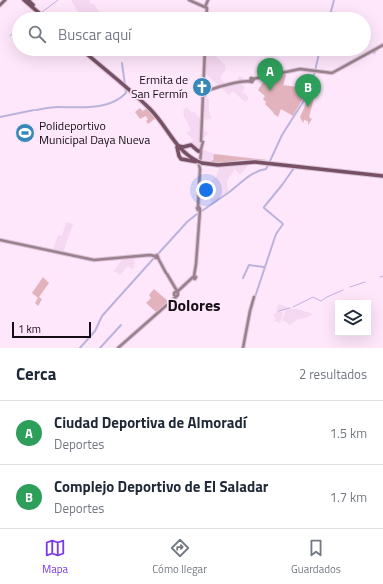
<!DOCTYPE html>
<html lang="es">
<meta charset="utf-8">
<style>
body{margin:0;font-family:"Titillium Web",sans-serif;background:#f2f2f3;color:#1f2937}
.controls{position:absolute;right:12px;bottom:12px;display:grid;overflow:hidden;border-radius:0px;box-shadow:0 4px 16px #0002}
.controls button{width:36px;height:36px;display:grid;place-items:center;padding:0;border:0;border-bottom:1px solid #e0e1e3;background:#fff;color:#1f2937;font:20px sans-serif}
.scale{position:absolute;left:12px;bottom:10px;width:79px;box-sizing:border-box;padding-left:4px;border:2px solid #150e14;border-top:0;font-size:11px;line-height:14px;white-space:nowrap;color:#150e14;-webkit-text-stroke:3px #fee6fb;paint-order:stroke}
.you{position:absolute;left:206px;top:190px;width:14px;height:14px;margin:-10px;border:3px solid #fff;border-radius:50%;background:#1a73e8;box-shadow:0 0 0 6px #1a73e833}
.badge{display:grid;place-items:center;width:26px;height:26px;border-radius:50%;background:#7c3aed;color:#fff;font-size:13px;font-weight:700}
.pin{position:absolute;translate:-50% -33px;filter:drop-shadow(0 1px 2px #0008)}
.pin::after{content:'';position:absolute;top:21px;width:14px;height:12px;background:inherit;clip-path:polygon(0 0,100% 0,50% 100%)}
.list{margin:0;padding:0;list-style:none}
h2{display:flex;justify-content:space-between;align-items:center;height:52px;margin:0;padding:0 16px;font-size:17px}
h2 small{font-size:13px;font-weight:400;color:#747a83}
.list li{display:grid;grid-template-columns:26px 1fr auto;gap:12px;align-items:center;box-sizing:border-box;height:64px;padding:0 16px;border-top:1px solid #e0e1e3}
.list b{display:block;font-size:15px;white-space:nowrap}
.list p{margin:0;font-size:13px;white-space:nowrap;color:#747a83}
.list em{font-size:13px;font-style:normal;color:#747a83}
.icon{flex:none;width:22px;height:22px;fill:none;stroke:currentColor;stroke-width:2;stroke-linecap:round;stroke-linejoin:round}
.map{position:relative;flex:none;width:383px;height:348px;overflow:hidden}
.search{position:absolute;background:#fff;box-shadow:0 4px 16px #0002;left:12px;right:12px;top:12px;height:44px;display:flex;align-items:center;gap:10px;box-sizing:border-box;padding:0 14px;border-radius:22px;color:#747a83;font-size:15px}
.sheet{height:180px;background:#fff}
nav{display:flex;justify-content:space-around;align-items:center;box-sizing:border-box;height:56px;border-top:1px solid #e0e1e3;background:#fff;font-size:11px;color:#747a83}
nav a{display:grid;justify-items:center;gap:2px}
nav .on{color:#7c3aed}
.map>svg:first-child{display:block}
.built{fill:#f5d8f1}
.green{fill:#e2b3bc}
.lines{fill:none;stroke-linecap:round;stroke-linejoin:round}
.stream{stroke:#bcb3dd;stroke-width:1}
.canal{stroke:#bcb3dd;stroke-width:2}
.secondary-casing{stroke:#d9c3d6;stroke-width:4.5}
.primary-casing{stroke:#d9c3d6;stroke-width:5}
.motorway-casing{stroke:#d9c3d6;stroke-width:5.5}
.secondary{stroke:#9d808d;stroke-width:2.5}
.primary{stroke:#896677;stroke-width:3}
.motorway{stroke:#775063;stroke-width:3.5}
.motorway-bridge-casing{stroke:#d9c3d6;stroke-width:5.5;stroke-linecap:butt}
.motorway-bridge{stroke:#775063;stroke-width:3.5}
.labels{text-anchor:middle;stroke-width:3.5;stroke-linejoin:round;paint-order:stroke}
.poi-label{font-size:12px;fill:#150e14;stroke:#fee6fb;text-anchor:end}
.district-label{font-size:16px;font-weight:bold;fill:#150e14;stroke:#fee6fb}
</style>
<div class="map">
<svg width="383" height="348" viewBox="0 0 383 348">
<rect width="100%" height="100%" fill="#fee6fb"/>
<path class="built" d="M 71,0 L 89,0 L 91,4 L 94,4 L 102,16 L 96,19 L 82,19 Z
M 201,49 L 208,49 L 226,66 L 224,67 L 226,69 L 220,78 L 227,85 L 240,82 L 237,79 L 240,76 L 246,81 L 241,83 L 245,88 L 242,91 L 249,98 L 245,102 L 233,91 L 229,95 L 205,73 L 206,58 L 198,54 Z
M 205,96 L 209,99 L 209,112 L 212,118 L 207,120 L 203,118 L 203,128 L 208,134 L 203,138 L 204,142 L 202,149 L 214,154 L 212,158 L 214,158 L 210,162 L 201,159 L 202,150 L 191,143 L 193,139 L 186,133 L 191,130 L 183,114 L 184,113 L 183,111 L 187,107 L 192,113 L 194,111 L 201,120 L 203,101 Z
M 238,164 L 249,164 L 240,175 L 235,169 L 227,181 L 228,192 L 212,203 L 208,197 L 201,200 L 200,195 L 207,190 L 204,187 L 200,191 L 200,182 L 203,181 L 206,184 L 216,177 L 219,168 Z
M 66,222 L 73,224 L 63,253 L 53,250 L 58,235 L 62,236 Z
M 136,256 L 134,259 L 135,264 L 133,265 L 135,267 L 132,269 L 128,266 L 120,275 L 114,271 L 123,258 Z
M 278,304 L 290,308 L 280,311 L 283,313 L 280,323 L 274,321 L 276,318 L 273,315 L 276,313 Z
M 291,309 L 297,309 L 313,314 L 308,317 L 296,320 L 290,325 L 282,320 L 286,310 Z"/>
<path class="green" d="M 284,73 L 286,75 L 282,90 L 283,85 L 305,88 C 304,100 298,106 293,116 L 281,109 L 278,117 L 273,113 L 274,110 L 273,112 L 265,104 L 266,102 L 263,99 L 265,96 L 258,90 L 264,81 L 277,78 L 278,76 L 277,75 Z
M 309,97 L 314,98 L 309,117 L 312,119 L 308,125 L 308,121 L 304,120 L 303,123 L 300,117 Z
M 140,108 L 143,111 L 147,108 L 156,118 L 148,124 L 146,121 L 148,120 L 146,116 L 140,119 L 135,112 Z
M 214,154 L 268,160 L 242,160 L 221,163 L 210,162 L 214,159 L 213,158 Z
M 43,277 L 49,283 L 39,297 L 42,299 L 38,306 L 35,303 L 38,298 L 32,293 Z
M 154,289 L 168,301 L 156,312 L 146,303 L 151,298 L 149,295 Z"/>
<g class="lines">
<path class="stream" d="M 42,12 L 58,0
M 29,19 L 37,15
M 10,36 L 19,27
M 380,277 L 383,276
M 350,287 L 365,282
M 293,307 L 313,297 L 321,301 L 327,297 L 343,290
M 279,311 L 290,308"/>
<path class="canal" d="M 329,19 L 334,0
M 374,53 L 378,48
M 315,71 L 320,49
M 310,83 L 315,72
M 36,110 C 43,109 50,107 57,107 C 80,107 109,111 126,93 L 122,63
M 0,117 L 34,110
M 270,161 L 282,135 L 303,102 L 310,84
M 264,207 L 282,185 L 294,168
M 264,208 L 282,223
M 199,213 C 209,206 219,199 228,193 C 240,184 251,171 266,169 L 268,165
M 158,254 L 187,222 L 197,214
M 243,278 L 249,265 L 264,267
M 255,297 L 276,234 L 283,224
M 80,348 L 95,331 L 102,316 L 154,258
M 100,348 L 121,325"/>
<defs>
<path id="secondary" d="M 189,0 L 207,8 L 206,19
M 205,7 L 208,0
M 253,79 L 300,69 L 332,73 L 383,45
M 203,93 L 205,49
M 204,93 C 211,88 245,79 252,82 L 254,79 L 251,78 L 250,81
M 204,93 L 205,95 L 203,96 L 202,94 Z
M 201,141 L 203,95
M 201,149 L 203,142
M 199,150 L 201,150 L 201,152 L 199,152 Z
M 200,162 L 201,152
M 198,207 L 200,169 L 199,165
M 199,207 L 200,209 L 198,210 L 197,208 Z
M 0,240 L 94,260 L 150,255 L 155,256
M 157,255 L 158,257 L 156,258 L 155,257 Z
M 158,258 L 166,273
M 167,274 L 177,291
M 194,276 L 196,264 L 200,210
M 194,276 L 196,277 L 195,279 L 193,278 Z
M174 294a2 2 0 1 1 4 0a2 2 0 1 1-4 0Z
M 177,292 L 193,277
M 118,348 L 177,296
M 243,348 L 250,311 L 254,297"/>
<path id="primary" d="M 0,5 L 5,0"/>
<path id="motorway" d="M 24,0 L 46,19
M 28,0 L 33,5
M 81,49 C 104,69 129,88 150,109 C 168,127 174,149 197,161
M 179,146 L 183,147 L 191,145 L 198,151
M 177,147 L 179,156 L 181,159 L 198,162
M 202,163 L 218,165 L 255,162 L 383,176"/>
</defs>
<use href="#secondary" class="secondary-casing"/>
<use href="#primary" class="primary-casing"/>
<use href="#motorway" class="motorway-casing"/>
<use href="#secondary" class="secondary"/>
<use href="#primary" class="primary"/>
<use href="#motorway" class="motorway"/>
<defs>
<path id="motorway-bridge" d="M 197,161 L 202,163"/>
</defs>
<use href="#motorway-bridge" class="motorway-bridge-casing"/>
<use href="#motorway-bridge" class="motorway-bridge"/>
</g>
<defs>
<symbol id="church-disc" viewBox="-11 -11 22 22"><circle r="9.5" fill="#3788b9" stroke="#fee6fb"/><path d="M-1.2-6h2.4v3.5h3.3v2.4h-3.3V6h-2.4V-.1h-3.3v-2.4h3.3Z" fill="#fff"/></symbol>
<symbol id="stadium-disc" viewBox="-11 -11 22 22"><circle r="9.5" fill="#3788b9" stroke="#fee6fb"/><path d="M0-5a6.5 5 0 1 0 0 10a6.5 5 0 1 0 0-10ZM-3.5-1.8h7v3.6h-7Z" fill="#fff"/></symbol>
</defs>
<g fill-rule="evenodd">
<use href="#church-disc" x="191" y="76" width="22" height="22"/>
<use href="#stadium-disc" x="14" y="122" width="22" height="22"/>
</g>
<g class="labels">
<g class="poi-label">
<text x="188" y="84">Ermita de<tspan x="188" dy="14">San Fermín</tspan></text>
<text x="39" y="130" text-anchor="start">Polideportivo<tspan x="39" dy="14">Municipal Daya Nueva</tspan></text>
</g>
<g class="district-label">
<text x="194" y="311">Dolores</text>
</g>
</g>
</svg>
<div class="controls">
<button><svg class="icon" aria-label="layers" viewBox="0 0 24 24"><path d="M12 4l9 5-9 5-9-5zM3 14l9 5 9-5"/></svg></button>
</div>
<div class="scale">1 km</div>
<div class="you"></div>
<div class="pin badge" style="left:270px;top:91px;background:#2e9e5b">A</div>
<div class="pin badge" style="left:308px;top:107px;background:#2e9e5b">B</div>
<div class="search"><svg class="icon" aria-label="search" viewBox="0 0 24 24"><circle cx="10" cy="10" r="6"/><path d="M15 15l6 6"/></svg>Buscar aquí</div>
</div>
<section class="sheet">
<h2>Cerca<small>2 resultados</small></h2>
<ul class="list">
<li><span class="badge" style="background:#2e9e5b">A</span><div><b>Ciudad Deportiva de Almoradí</b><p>Deportes</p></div><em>1.5 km</em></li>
<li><span class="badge" style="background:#2e9e5b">B</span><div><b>Complejo Deportivo de El Saladar</b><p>Deportes</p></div><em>1.7 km</em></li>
</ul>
</section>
<nav>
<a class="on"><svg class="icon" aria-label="map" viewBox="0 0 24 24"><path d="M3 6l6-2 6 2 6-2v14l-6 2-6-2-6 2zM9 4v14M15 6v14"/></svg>Mapa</a>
<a><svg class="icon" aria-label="directions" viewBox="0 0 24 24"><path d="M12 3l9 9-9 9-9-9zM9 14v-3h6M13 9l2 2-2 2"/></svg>Cómo llegar</a>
<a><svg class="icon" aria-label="saved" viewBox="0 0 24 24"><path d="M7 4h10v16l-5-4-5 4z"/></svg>Guardados</a>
</nav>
